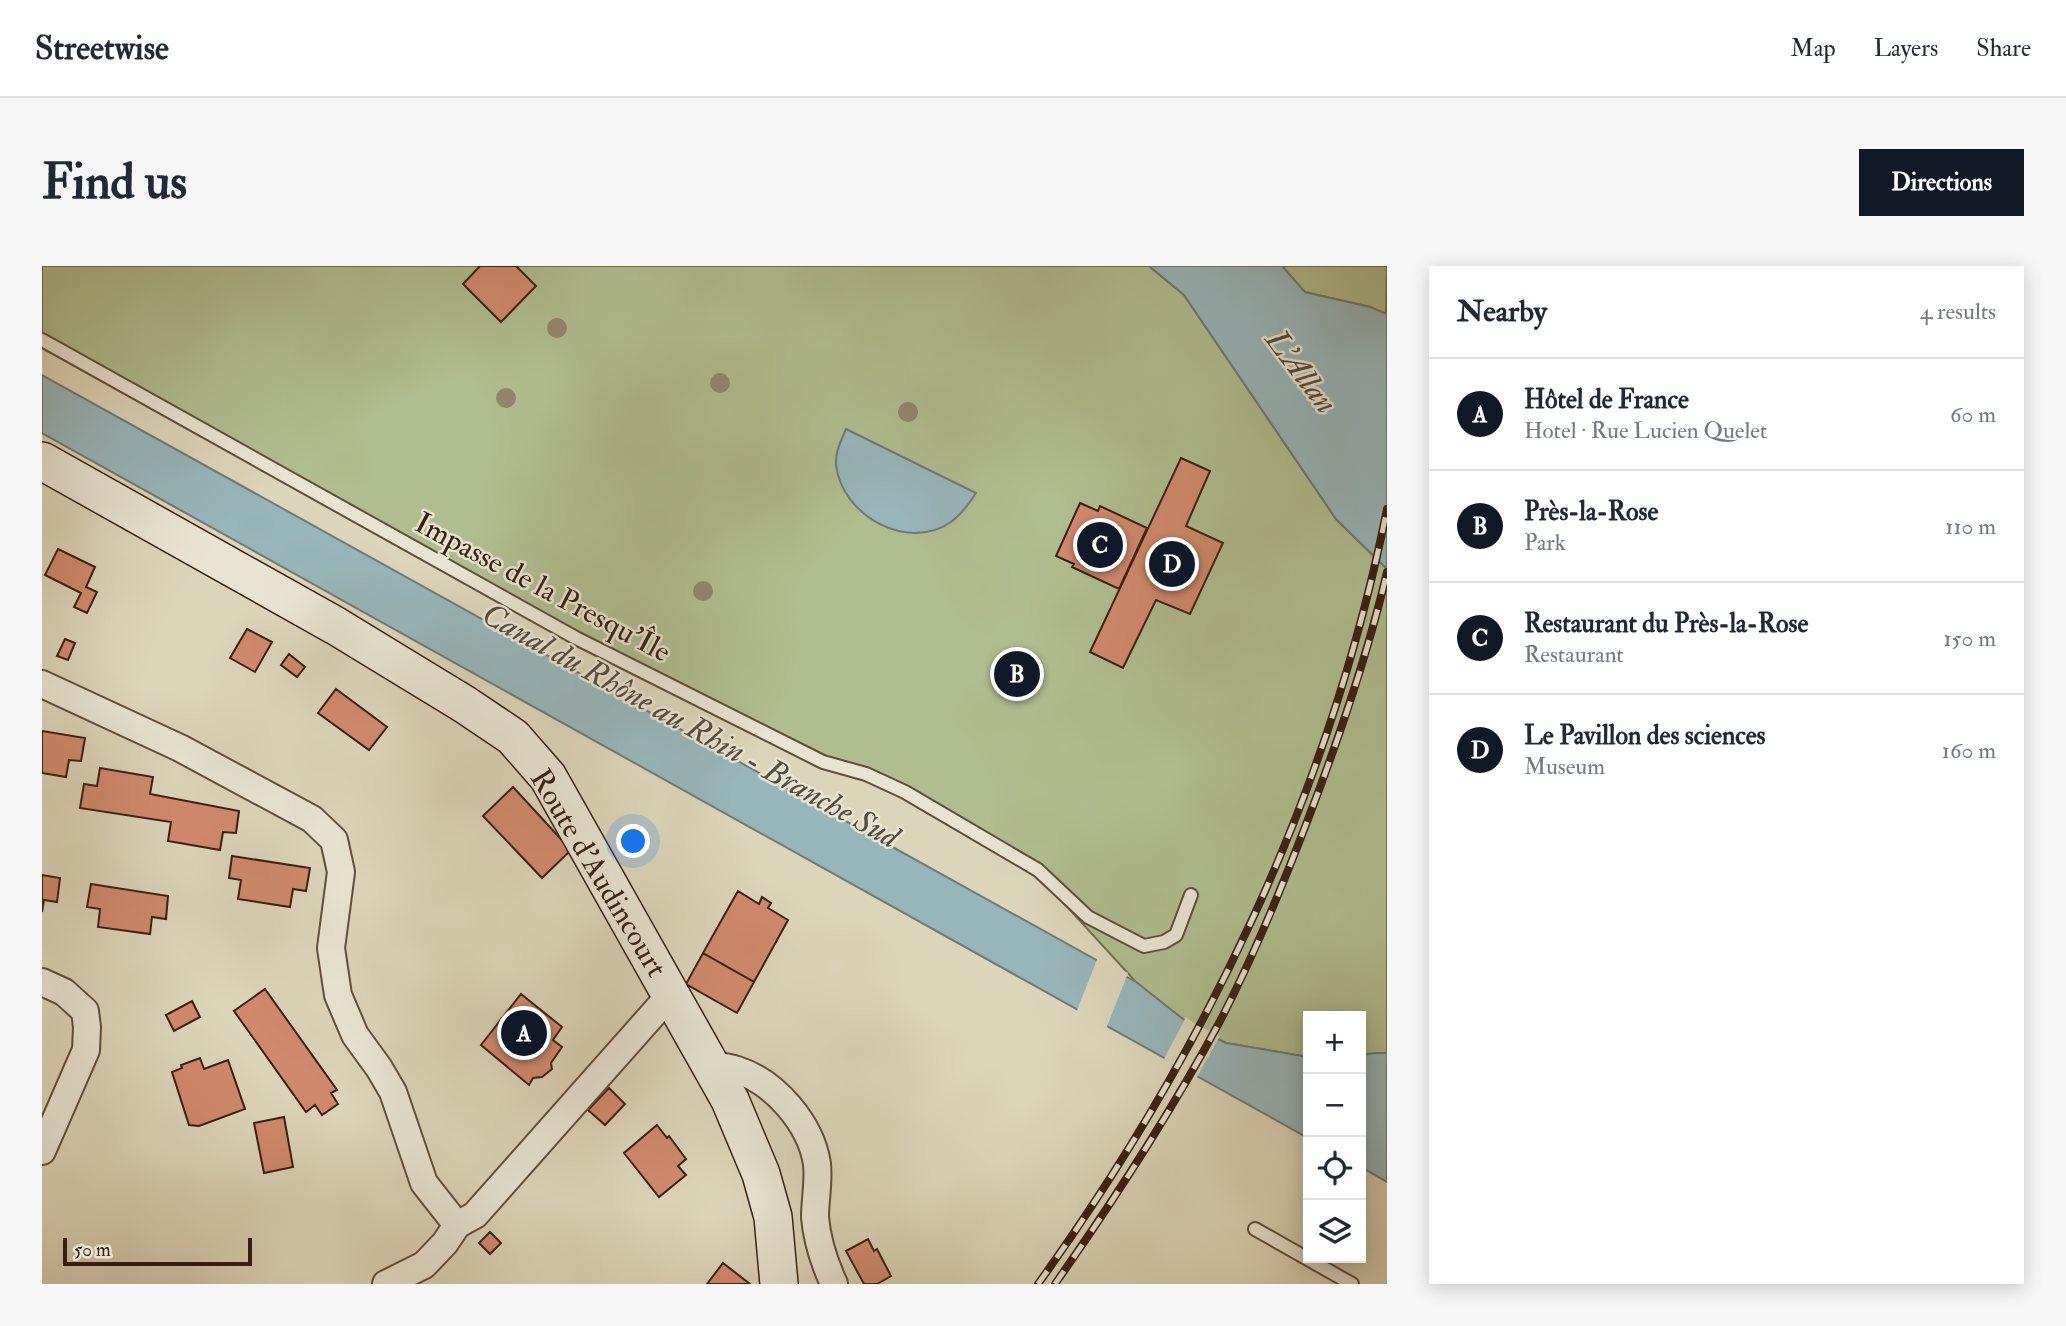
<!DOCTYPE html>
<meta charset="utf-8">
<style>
body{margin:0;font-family:"IM FELL Double Pica",serif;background:#f6f6f7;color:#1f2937}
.controls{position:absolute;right:21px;bottom:21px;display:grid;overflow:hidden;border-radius:0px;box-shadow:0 4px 18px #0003}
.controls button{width:63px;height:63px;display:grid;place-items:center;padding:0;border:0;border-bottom:2px solid #e0e1e3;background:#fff;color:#1f2937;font:35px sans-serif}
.scale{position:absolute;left:21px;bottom:18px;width:189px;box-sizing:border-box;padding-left:7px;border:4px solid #391e10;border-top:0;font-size:19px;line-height:24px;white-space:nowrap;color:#391e10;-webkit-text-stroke:5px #e9e4d2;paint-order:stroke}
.you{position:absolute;left:592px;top:576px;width:24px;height:24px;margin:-18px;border:5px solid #fff;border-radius:50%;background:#1a73e8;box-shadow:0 0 0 10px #1a73e833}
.badge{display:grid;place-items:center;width:46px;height:46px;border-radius:50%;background:#111827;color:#fff;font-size:23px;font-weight:700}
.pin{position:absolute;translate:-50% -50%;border:4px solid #fff;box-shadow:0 2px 7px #0006}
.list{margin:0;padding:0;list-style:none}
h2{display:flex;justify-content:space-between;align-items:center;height:91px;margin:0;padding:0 28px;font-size:30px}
h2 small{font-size:23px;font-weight:400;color:#747a83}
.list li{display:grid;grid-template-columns:46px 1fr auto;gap:21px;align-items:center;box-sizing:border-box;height:112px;padding:0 28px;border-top:2px solid #e0e1e3}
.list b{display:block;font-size:26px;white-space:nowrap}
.list p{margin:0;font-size:23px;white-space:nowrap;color:#747a83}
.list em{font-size:23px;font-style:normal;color:#747a83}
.icon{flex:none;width:38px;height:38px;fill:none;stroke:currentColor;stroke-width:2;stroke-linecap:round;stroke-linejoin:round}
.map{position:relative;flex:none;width:1345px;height:1018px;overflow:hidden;border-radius:0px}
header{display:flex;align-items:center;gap:42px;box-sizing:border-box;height:98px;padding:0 35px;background:#fff;border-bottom:2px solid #e0e1e3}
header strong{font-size:33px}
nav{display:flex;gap:38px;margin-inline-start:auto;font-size:24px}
.intro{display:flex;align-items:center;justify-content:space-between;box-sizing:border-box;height:168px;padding:0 42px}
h1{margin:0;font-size:49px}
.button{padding:18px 32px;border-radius:0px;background:#111827;color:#fff;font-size:24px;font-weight:700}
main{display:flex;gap:42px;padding:0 42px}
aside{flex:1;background:#fff;border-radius:0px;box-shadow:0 4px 18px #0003}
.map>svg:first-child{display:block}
.green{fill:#b0bd90;stroke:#746e50;stroke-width:2}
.water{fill:#97b6bb;stroke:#717977;stroke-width:2}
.pier{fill:#ddd5ba}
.building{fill:#d1896e;stroke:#391e10;stroke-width:2}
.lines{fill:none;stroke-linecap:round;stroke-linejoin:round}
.lane-casing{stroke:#624c3a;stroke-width:16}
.street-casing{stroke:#624c3a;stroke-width:30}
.secondary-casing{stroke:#391e10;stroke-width:40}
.lane{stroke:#e9e4d2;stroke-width:12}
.street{stroke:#e9e4d2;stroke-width:26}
.secondary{stroke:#e9e4d2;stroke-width:37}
.rail-casing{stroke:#391e10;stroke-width:8}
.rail{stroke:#e9e4d2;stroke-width:5;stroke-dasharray:16;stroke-linecap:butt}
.tree{fill:#93866e}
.labels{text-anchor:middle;stroke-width:5;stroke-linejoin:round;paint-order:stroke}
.street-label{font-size:30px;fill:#391e10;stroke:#e9e4d2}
.water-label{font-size:32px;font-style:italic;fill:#554c43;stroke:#e9e4d2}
</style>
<header>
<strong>Streetwise</strong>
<nav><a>Map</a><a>Layers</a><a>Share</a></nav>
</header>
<div class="intro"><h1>Find us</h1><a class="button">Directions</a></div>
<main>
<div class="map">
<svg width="1345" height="1018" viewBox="0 0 1345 1018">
<rect width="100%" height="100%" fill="#ddd5ba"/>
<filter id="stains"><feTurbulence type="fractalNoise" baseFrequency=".00286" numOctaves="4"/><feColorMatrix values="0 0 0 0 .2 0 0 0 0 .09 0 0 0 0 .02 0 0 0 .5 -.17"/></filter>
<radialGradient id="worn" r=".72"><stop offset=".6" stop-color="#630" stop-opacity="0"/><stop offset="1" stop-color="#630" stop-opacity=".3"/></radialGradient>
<path class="green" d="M 0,0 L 1107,0 L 1142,29 L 1294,253 L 1345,303 L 1345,787 L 1319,789 L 1319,750 L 1266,750 L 1266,791 L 1184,777 L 1151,761 L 1094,716 L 985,597 L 863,526 L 781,496 L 534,372 L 0,74 Z
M 1240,0 L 1345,0 L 1344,48 L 1328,41 L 1262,26 Z"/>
<path class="water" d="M 1107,0 L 1240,0 L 1263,26 L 1328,41 L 1345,48 L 1345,303 L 1294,253 L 1142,29 Z
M 0,109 L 1094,716 L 1151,761 L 1184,777 L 1266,791 L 1266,872 L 0,167 Z
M 804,163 L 934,227 C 927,238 920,248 909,256 C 866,286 800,250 794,199 C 793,186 799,175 804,163 Z
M 1334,787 L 1345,787 L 1345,916 L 1319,901 L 1319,789 Z"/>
<path class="pier" d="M 1056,691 L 1086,707 L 1064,763 L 1034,747 Z
M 1144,751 L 1153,758 L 1178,770 L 1154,813 L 1121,795 Z"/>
<path class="building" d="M 438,0 L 474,0 L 494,20 L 459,56 L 421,18 Z
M 1139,192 L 1168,205 L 1144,260 L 1181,277 L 1148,348 L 1114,334 L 1081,402 L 1048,386 Z
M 1038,237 L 1056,245 L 1058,240 L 1105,262 L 1077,323 L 1030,301 L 1032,298 L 1014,290 Z
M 16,283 L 53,301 L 44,321 L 55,326 L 45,347 L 32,341 L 39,327 L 3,309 Z
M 205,363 L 230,376 L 213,406 L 188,392 Z
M 23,373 L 33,377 L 26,394 L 15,390 Z
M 247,388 L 263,401 L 255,411 L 239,399 Z
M 294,423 L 345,461 L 327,484 L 276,447 Z
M 0,465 L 43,472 L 39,495 L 27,494 L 24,511 L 0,507 Z
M 58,502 L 111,511 L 108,528 L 197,545 L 194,567 L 181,566 L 178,584 L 126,575 L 129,556 L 38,542 L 42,518 L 55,520 Z
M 471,521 L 529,584 L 500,612 L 441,550 Z
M 190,590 L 268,602 L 264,625 L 251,623 L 248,641 L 196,633 L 199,614 L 187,612 Z
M 0,609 L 18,612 L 15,636 L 2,634 L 0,646 Z
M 49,618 L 126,630 L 124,653 L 110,651 L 108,668 L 56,661 L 58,643 L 45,641 Z
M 696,625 L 717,638 L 720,631 L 729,637 L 726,642 L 746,654 L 712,716 L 661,687 Z
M 661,687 L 712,716 L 695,747 L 644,718 Z
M 223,723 L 295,824 L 289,827 L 296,838 L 280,849 L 273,839 L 264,846 L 192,745 Z
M 479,728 L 520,761 L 511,774 L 520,781 L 509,797 L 510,803 L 500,811 L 491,812 L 487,819 L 439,779 Z
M 150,735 L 158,751 L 132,765 L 124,749 Z
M 158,792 L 162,803 L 186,794 L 203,843 L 157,860 L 147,859 L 130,806 L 140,802 L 139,799 Z
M 567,822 L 583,838 L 563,859 L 546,844 Z
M 242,851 L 251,901 L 222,907 L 212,857 Z
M 615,859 L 625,872 L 627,870 L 644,893 L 636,900 L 644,909 L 617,931 L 582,887 Z
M 448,966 L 459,977 L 448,988 L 437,977 Z
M 826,973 L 832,985 L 835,983 L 849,1010 L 835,1018 L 822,1018 L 804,985 Z
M 681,997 L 708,1018 L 665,1018 Z"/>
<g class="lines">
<defs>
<path id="lane" d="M 0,74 L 534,372 L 781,496 L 824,508 L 863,526 L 996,604 L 1046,651 L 1102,680 L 1122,676 L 1134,669 L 1149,629
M 1213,963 L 1310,1018"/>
<path id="street" d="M 0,418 L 138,482 L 270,553 L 292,574 L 299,606 L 289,682 L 296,729 L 313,769 L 337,802 L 351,826 L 382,917 L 415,959
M 0,716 L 22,726 L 43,745 L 45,761 L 44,784 L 0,885
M 668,799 C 677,800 687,801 695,804 C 733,816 769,858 775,898 C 777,915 773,934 773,951 C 775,976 782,996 792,1018
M 344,1018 L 382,999 L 403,977 L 415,959 L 433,949 L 629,728"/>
<path id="secondary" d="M 0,195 L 294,360 L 422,438 L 471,471 L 506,511 L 688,834 L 719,908 L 731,951 L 737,1018"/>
</defs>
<use href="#lane" class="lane-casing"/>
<use href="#street" class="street-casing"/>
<use href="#secondary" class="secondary-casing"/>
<use href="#lane" class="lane"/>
<use href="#street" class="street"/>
<use href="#secondary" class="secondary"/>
<defs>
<path id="rail" d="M 996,1018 C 1163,786 1289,525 1345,243
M 1013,1018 C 1072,934 1128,848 1177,757 C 1212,690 1241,619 1268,548 C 1298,469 1326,388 1345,306"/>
</defs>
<use href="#rail" class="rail-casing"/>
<use href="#rail" class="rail"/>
</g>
<g class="tree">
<circle cx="515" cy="62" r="10"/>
<circle cx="678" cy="117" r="10"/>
<circle cx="464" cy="132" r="10"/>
<circle cx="866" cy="146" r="10"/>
<circle cx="661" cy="325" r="10"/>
</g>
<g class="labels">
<g class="street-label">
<text transform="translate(501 321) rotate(28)" y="10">Impasse de la Presqu'Île</text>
<text transform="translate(557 607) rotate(59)" y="10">Route d'Audincourt</text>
</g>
<g class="water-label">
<text transform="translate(1260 105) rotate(53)" y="11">L'Allan</text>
<text transform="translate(649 459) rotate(29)" y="11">Canal du Rhône au Rhin - Branche Sud</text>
</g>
</g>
<rect width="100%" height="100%" filter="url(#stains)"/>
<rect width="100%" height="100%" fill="url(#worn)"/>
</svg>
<div class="controls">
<button>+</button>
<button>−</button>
<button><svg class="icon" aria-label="locate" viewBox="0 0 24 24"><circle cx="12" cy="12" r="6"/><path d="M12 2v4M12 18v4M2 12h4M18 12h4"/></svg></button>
<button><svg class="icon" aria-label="layers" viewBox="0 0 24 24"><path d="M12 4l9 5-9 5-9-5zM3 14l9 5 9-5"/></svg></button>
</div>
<div class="scale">50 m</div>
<div class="you"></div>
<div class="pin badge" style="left:482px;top:767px">A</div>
<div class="pin badge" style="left:975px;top:408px">B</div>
<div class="pin badge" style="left:1058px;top:279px">C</div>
<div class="pin badge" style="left:1130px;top:298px">D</div>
</div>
<aside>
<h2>Nearby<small>4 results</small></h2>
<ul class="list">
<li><span class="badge">A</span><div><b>Hôtel de France</b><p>Hotel · Rue Lucien Quelet</p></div><em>60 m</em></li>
<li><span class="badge">B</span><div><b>Près-la-Rose</b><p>Park</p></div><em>110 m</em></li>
<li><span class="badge">C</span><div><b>Restaurant du Près-la-Rose</b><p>Restaurant</p></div><em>150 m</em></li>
<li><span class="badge">D</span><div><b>Le Pavillon des sciences</b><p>Museum</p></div><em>160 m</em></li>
</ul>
</aside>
</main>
